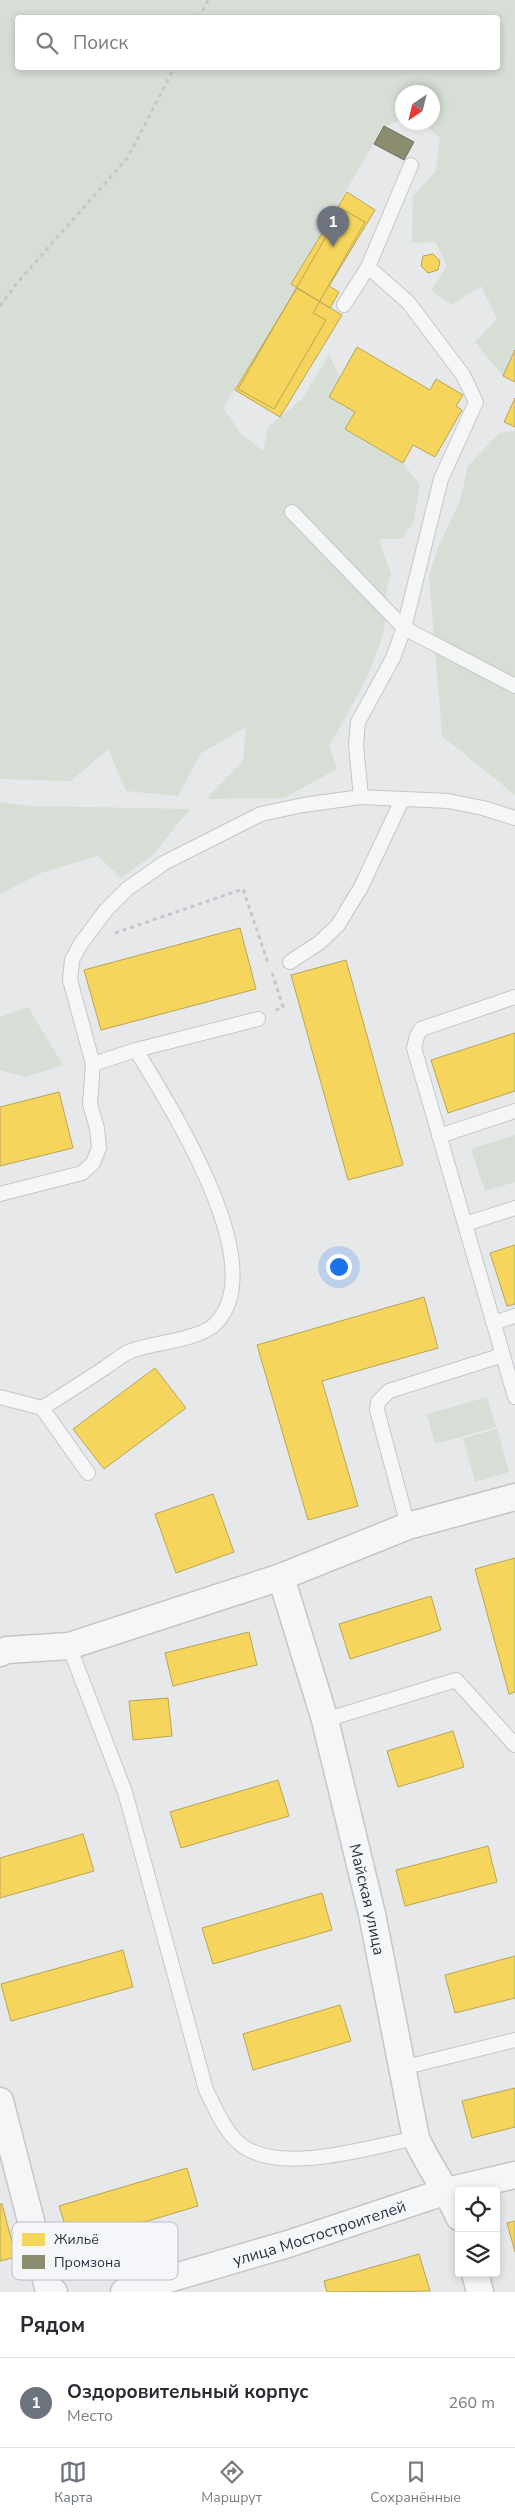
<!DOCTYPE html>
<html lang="ru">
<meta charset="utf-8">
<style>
body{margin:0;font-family:"Nunito Sans",sans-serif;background:#f7f7f7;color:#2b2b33}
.controls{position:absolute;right:15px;bottom:15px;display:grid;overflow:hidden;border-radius:5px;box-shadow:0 2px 8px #0003}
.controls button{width:45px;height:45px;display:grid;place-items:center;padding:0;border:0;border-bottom:1px solid #e1e1e2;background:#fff;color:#2b2b33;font:25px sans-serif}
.compass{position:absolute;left:395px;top:85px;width:45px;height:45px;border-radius:50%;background:#fff;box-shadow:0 2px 8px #0003;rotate:215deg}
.you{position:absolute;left:338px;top:1266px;width:18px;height:18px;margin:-12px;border:4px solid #fff;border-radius:50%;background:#1a73e8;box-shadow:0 0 0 8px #1a73e833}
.badge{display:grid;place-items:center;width:32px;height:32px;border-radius:50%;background:#6c737f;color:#fff;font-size:16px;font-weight:700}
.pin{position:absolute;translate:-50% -41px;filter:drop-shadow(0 1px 2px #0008)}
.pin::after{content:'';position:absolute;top:26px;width:18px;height:15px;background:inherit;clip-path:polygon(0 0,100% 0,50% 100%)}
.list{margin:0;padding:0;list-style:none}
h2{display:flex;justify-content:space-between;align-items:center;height:65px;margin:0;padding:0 20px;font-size:21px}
h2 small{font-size:16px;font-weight:400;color:#7c7c81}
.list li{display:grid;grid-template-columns:32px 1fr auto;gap:15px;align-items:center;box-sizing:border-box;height:90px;padding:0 20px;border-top:1px solid #e1e1e2}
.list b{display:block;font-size:19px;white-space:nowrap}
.list p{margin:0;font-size:16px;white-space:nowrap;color:#7c7c81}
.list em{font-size:16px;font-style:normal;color:#7c7c81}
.icon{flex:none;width:28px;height:28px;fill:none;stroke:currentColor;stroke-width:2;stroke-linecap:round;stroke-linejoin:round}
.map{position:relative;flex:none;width:515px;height:2292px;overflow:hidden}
.search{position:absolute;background:#fff;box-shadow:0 2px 8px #0003;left:15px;right:15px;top:15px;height:55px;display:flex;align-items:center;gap:12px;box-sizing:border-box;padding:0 18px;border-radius:5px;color:#7c7c81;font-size:19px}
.sheet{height:155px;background:#fff}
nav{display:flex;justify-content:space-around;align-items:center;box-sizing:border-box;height:70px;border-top:1px solid #e1e1e2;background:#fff;font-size:14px;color:#7c7c81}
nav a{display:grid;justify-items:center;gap:2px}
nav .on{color:#6c737f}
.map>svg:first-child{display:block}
.green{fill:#d6ded6;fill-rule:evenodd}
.homes{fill:#f6d55c;stroke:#b9a555}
.industry{fill:#8c8c6e;stroke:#6f7262}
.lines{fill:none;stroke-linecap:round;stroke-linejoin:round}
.service-casing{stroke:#c4c6c8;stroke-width:16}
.minor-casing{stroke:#c4c6c8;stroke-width:29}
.path{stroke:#c5c6ca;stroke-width:3;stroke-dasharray:4 4;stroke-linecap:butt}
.service{stroke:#f5f6f7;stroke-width:14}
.minor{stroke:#f5f6f7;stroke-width:26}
.labels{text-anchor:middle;stroke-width:5;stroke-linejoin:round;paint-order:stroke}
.street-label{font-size:16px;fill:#2b3445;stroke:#f4f6f9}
.key{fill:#f4f6f9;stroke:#b8bcc3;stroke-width:1}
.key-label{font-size:14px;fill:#2b3445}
</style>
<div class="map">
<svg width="515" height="2292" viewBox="0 0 515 2292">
<rect width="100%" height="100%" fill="#e6e8ea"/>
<path class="green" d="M 0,0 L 515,0 L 515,350 L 503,376 L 475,342 L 497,319 L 481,286 L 451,305 L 431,290 L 447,266 L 435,242 L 412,243 L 413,196 L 436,171 L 440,138 L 423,123 L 432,122 L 432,92 L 402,92 L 402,120 L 384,126 L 291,284 L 297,288 L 223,408 L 241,434 L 263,451 L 268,427 L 302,399 L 329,355 L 340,377 L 329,397 L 355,412 L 345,429 L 403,463 L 420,485 L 414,521 L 402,539 L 379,539 L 391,574 C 382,597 389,610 384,630 C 373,671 351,709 329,745 L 337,769 L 284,798 L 206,799 L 243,761 L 246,727 L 201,753 L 178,796 L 126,791 L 108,749 L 71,781 L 0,779 ZM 18,18 L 498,18 L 498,68 L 18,68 Z
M 515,431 L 515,795 L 442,736 L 429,576 L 439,545 L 460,501 L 468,466 L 499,433 Z
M 0,802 L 29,806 L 190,809 L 152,856 L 121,878 L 98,856 L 41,873 L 0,894 Z
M 28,1007 L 63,1065 L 26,1077 L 0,1070 L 0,1017 Z
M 515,1135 L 515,1182 L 485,1191 L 471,1149 Z
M 487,1397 L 496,1427 L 435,1444 L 427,1414 Z
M 497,1429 L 509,1472 L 475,1482 L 463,1438 Z"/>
<path class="homes" d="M 347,192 L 375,210 L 329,286 L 339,292 L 330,308 L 291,284 Z
M 342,209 L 365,222 L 313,313 L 326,320 L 274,409 L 238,389 Z
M 433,254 L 440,261 L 438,270 L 428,273 L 421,266 L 423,256 Z
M 297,288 L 342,315 L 280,417 L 235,390 Z
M 357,347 L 430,390 L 436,379 L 463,395 L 456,406 L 462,410 L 435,457 L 413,445 L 403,463 L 345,429 L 355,412 L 329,397 Z
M 515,350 L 515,382 L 503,376 Z
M 515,398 L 515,427 L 504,422 Z
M 240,928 L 256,989 L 101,1030 L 84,970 Z
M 346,960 L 403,1165 L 348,1180 L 291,975 Z
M 515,1033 L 515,1091 L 448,1113 L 431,1060 Z
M 59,1092 L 73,1148 L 0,1166 L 0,1107 Z
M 515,1245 L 515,1304 L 507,1306 L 490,1253 Z
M 424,1297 L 438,1348 L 322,1381 L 358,1506 L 308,1520 L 257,1345 Z
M 155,1368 L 186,1408 L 104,1469 L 73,1429 Z
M 213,1494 L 234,1552 L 176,1573 L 155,1514 Z
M 515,1558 L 515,1692 L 509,1694 L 475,1569 Z
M 431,1596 L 441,1630 L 350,1659 L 339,1624 Z
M 249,1632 L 257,1665 L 173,1686 L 165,1653 Z
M 168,1698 L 172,1736 L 133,1740 L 129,1701 Z
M 453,1731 L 464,1767 L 398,1787 L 387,1751 Z
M 278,1780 L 289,1816 L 181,1848 L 170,1812 Z
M 83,1834 L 94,1871 L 0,1898 L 0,1858 Z
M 488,1846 L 497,1882 L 405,1906 L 396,1870 Z
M 322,1893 L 332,1930 L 213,1964 L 202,1928 Z
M 123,1950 L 133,1987 L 11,2021 L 1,1984 Z
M 515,1956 L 515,1998 L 455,2013 L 445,1975 Z
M 340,2005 L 351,2041 L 253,2070 L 243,2034 Z
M 515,2088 L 515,2127 L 472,2138 L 462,2101 Z
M 187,2168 L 198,2206 L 71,2244 L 59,2206 Z
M 0,2204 L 2,2204 L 16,2257 L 0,2261 Z
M 515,2221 L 515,2252 L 507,2223 Z
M 419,2254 L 430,2291 L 327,2292 L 324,2281 Z"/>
<path class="industry" d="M 384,126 L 414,142 L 404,160 L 374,144 Z"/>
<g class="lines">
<defs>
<path id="service" d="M 344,305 L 368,267 L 411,165
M 292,512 L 404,628 L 515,686
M 361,797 L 356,745 L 358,722 L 393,658 L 404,628 L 441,479 L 476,402 L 463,375 L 408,302 L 368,267
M 290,962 L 319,943 L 338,925 L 361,887 L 402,800
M 515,997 L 421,1029 L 417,1036 L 414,1048 L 515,1397
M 93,1064 L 136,1050 L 258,1019
M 439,1136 L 515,1111
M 0,1194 L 82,1173 L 93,1163 L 99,1148 L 97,1128 L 90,1104 L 93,1064 L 70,980 L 72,960 L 80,945 L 106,910 L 127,889 L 164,863 L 261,814 L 303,805 L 361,797 L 448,801 L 483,808 L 515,818
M 465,1224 L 515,1208
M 493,1323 L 515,1316
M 0,1397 L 42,1408 C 63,1395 85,1381 106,1367 C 114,1362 122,1354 131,1351 C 151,1343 198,1340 214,1325 C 275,1268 169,1105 136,1050
M 42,1408 L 88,1473
M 408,1526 L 377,1410 L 378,1402 L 389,1391 L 503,1355
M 69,1646 L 125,1792 L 206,2090 C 216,2109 225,2134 244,2147 C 285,2174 370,2147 416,2138
M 325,1720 L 456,1680 L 515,1745
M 402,2068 L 515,2040"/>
<g id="minor">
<path id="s1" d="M 281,1577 L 325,1720 L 372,1914 L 416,2138 C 428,2166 447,2189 459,2217"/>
<path d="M 0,1653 L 7,1650 L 69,1646 L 281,1577 L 408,1526 L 515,1497"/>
<path d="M 0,2101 L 48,2287 L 54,2292"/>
<path d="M 475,2273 L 480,2292"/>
<path id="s2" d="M 124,2292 L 288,2244 L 447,2191 L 515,2175"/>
</g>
</defs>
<use href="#service" class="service-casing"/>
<use href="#minor" class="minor-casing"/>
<path class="path" d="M 199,18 L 208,0
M 0,306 L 17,283 L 128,157 L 174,68
M 115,933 L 243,889 L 268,963
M 272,973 L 283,1007 L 276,1010"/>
<use href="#service" class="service"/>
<use href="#minor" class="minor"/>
</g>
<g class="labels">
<g class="street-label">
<text dy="6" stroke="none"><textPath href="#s1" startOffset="334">Майская улица</textPath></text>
<text dy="6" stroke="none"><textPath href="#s2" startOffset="204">улица Мостостроителей</textPath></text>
</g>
</g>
<rect x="12" y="2222" width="166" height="58" rx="8" class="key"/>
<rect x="22" y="2233" width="23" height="13" fill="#f6d55c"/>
<rect x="22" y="2255" width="23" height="14" fill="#8c8c6e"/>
<g class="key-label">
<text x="54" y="2244">Жильё</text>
<text x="54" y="2267">Промзона</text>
</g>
</svg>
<div class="controls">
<button><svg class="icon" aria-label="locate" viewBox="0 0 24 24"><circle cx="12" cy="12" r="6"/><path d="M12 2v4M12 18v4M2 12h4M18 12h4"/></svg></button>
<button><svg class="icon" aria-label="layers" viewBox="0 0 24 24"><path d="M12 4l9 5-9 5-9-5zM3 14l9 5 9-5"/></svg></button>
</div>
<svg class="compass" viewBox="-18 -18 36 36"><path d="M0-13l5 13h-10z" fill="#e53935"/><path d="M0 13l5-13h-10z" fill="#7c7c81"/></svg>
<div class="you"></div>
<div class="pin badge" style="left:333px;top:247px">1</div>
<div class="search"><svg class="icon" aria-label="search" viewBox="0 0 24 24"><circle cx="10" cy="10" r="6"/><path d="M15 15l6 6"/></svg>Поиск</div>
</div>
<section class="sheet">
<h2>Рядом<small></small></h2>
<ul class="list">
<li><span class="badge">1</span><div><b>Оздоровительный корпус</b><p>Место</p></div><em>260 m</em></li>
</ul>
</section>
<nav>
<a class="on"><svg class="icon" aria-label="map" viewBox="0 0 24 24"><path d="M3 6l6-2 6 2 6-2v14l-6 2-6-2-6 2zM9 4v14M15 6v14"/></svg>Карта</a>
<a><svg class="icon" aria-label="directions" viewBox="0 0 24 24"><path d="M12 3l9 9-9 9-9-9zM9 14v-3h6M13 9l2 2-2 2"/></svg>Маршрут</a>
<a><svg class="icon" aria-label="saved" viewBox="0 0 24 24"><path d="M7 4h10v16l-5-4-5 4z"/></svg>Сохранённые</a>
</nav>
